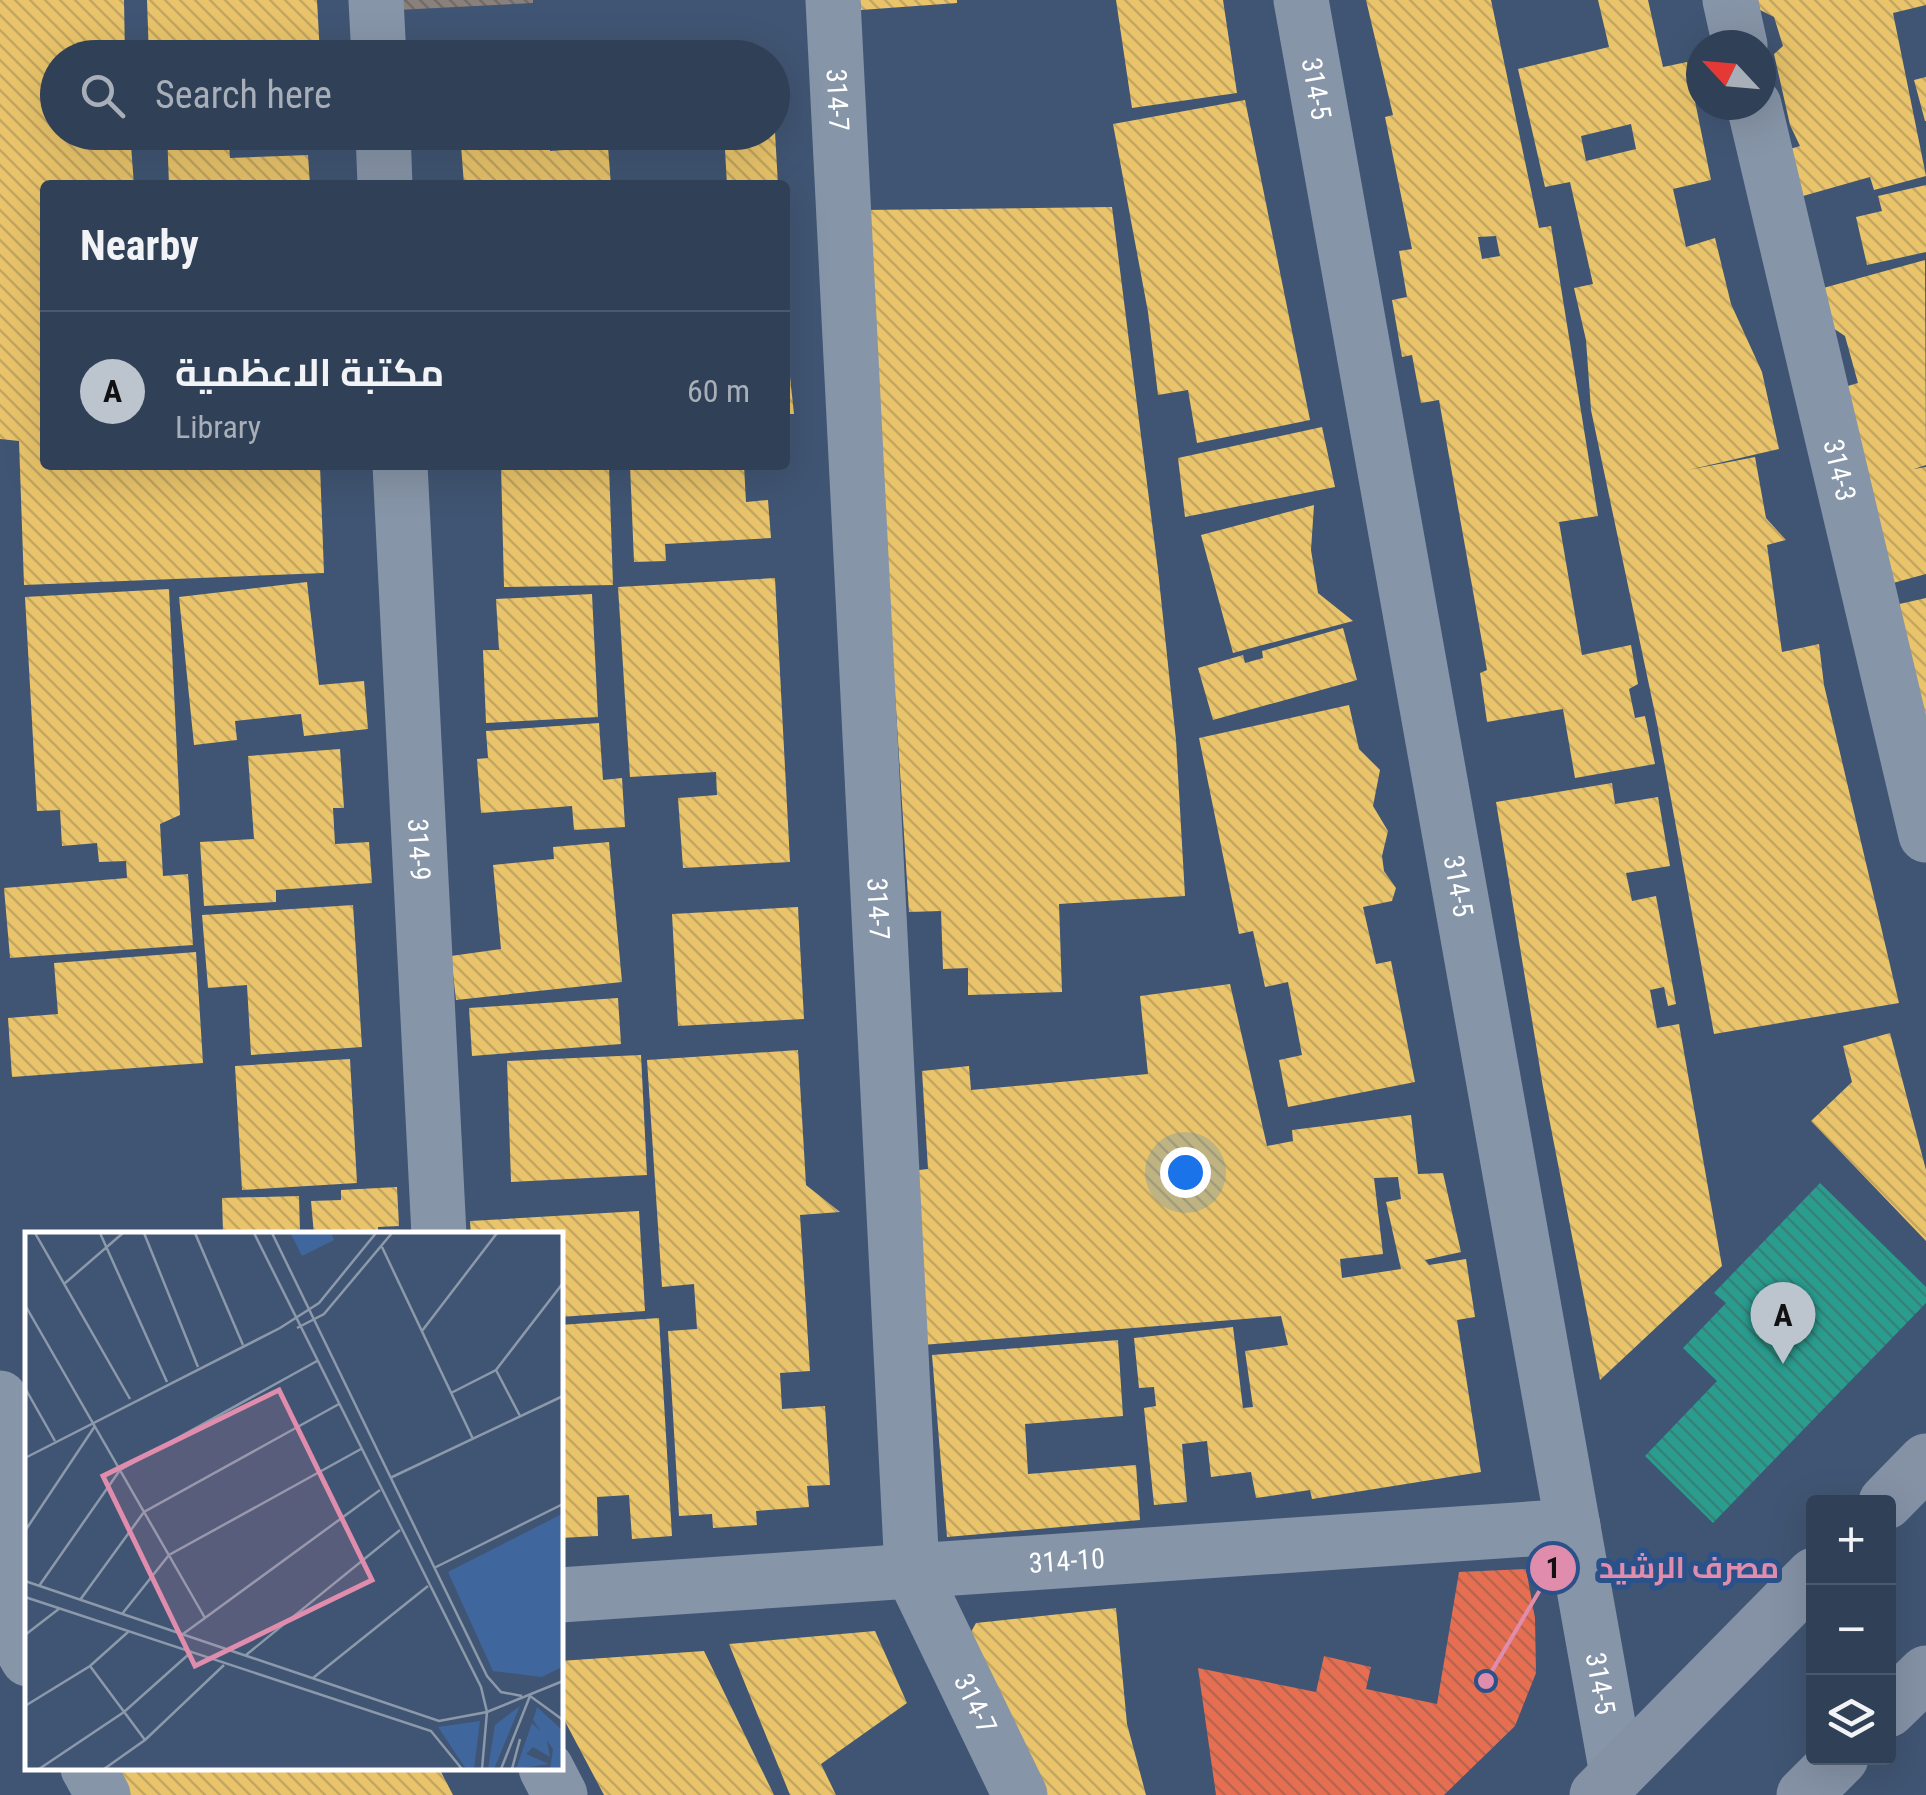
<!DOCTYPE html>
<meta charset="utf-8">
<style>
body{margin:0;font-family:"Roboto Condensed",Cairo,sans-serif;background:#3c4b60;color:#f1f3f6}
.controls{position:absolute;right:30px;bottom:30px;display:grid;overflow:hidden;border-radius:10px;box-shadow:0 10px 40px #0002}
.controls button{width:90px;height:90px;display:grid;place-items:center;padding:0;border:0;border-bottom:2px solid #4b596c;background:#304056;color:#f1f3f6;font:50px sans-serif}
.compass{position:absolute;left:1686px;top:30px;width:90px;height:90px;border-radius:50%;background:#304056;box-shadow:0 10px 40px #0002;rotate:296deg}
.you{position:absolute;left:1185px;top:1172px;width:35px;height:35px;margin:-25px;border:8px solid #fff;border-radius:50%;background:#1a73e8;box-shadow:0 0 0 15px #1a73e833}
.badge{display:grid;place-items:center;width:65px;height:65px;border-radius:50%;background:#bcc4ce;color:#111;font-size:32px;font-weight:700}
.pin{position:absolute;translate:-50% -82px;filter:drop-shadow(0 2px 5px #0008)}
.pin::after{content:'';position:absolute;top:52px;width:35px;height:30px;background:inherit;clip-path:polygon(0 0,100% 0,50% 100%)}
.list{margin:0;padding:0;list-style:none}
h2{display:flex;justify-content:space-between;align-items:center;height:130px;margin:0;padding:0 40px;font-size:42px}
h2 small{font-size:32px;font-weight:400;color:#a8afb9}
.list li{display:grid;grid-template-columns:65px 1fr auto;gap:30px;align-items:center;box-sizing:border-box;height:160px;padding:0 40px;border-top:2px solid #4b596c}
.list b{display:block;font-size:38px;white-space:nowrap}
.list p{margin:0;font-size:32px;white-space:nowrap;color:#a8afb9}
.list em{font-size:32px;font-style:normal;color:#a8afb9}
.icon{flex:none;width:55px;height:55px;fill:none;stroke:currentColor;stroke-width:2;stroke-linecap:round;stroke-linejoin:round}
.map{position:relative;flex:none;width:1926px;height:1795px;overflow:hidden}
.search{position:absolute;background:#304056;box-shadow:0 10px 40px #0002;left:40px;top:40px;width:750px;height:110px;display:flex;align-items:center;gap:25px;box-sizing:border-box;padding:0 35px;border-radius:55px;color:#a8afb9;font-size:38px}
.panel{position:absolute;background:#304056;box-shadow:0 10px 40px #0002;left:40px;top:180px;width:750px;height:290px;border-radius:10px}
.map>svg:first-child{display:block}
.homes{fill:url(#homes-back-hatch);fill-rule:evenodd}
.shops{fill:url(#shops-back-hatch)}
.schools{fill:url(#schools-back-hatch)}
.industry{fill:url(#industry-back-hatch)}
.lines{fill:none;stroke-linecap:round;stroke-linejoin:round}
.street{stroke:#8795a8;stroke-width:55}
.primary{stroke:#8592a6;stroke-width:55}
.labels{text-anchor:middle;stroke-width:10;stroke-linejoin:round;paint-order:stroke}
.street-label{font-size:28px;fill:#fff;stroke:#2a5189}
.inset-road{fill:none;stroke:#8c99ab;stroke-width:2.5}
.view{fill:#e08cad;fill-opacity:0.15;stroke:#e08cad;stroke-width:5}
.inset-edge{fill:none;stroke:#fff;stroke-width:5}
.leader{fill:none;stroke:#e08cad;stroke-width:4}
.callout-dot{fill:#e08cad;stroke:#2a5189;stroke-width:4}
.mark-label{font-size:30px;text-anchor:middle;font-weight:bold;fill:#111}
.callout-label{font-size:30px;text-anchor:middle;font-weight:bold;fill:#e08cad;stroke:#2a5189;stroke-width:10;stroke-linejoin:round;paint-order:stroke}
</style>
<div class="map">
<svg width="1926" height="1795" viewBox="0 0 1926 1795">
<defs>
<pattern id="homes-back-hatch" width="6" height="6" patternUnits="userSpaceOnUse" patternTransform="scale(2.5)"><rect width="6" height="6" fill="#e9c46a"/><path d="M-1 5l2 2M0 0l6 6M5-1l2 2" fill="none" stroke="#c2a662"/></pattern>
<pattern id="shops-back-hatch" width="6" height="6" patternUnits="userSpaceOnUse" patternTransform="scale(2.5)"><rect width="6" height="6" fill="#e76f51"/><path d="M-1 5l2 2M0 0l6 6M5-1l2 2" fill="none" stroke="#b86450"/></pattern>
<pattern id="schools-back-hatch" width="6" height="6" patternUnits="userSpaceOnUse" patternTransform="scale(2.5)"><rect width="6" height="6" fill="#2a9d8f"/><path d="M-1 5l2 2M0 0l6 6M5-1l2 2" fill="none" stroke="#368178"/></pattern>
<pattern id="industry-back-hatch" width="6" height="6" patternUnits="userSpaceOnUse" patternTransform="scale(2.5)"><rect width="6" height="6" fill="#8a817c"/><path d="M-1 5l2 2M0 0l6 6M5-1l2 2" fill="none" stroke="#716c69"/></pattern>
</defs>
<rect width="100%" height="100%" fill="#405573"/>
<path class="homes" d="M 0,0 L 124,0 L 125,58 L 58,58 L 58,132 L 130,132 L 134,185 L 45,185 L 45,465 L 320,465 L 324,573 L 24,585 L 19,441 L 0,439 Z
M 147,0 L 317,0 L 320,55 L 222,58 L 220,43 L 204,45 L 204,58 L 149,58 Z
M 860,0 L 957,0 L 957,3 L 861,10 Z
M 1116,0 L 1223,0 L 1237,93 L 1132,108 Z
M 1366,0 L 1491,0 L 1539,228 L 1551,226 L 1598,516 L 1559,522 L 1582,655 L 1631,645 L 1638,684 L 1629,689 L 1635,718 L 1645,716 L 1655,764 L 1575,778 L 1563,709 L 1487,722 L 1480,673 L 1487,670 L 1439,400 L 1421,403 L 1412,355 L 1402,357 L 1392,300 L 1407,297 L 1399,251 L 1412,249 L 1385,117 L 1393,115 ZM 1496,236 L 1500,256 L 1482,259 L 1478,237 Z
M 1598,0 L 1648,0 L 1663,67 L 1687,62 L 1711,180 L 1673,189 L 1686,247 L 1715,238 L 1731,304 L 1762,372 L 1779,449 L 1688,470 L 1755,457 L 1766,518 L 1786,540 L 1767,545 L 1782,652 L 1819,644 L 1824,685 L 1899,1003 L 1714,1034 L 1657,723 L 1591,410 L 1586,340 L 1574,288 L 1593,284 L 1570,182 L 1545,187 L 1518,69 L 1609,47 ZM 1631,124 L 1636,149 L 1586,161 L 1581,136 Z
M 1758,0 L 1926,0 L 1926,5 L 1893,13 L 1926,176 L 1874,190 L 1870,177 L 1803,196 L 1790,149 L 1800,146 L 1790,125 L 1774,54 L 1783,46 L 1774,17 L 1760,10 Z
M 1926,77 L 1926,121 L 1925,121 L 1914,80 Z
M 1245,100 L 1310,420 L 1197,443 L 1188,390 L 1158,395 L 1148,312 L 1113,124 Z
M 167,132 L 228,132 L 230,158 L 308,155 L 310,185 L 169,185 Z
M 460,132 L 549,132 L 550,151 L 608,147 L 611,185 L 464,185 Z
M 724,132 L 775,132 L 778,185 L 727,185 Z
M 1926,185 L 1926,252 L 1867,265 L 1856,217 L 1882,211 L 1878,196 Z
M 1112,207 L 1158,570 L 1176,740 L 1185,896 L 1059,904 L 1062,992 L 968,995 L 968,968 L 943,969 L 941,911 L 909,912 L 864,210 Z
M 1925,260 L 1926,465 L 1914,469 L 1926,467 L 1926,574 L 1893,583 L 1841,388 L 1858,383 L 1845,336 L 1824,322 L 1816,290 Z
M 785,330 L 794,414 L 785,414 Z
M 1322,427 L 1335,487 L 1185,517 L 1178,458 Z
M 501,465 L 609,465 L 613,585 L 504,587 Z
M 630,465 L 744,465 L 746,502 L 768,500 L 771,538 L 665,544 L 666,561 L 634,562 Z
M 1314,505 L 1311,550 L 1318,593 L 1353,621 L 1233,653 L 1201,535 Z
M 775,578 L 790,862 L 683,868 L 678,798 L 717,795 L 716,772 L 630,777 L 618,587 Z
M 307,582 L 319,685 L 364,681 L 368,729 L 304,736 L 301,714 L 235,721 L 237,740 L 194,745 L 179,597 Z
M 169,589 L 180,815 L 160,824 L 163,876 L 188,874 L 193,945 L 10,958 L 4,888 L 127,878 L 126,861 L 99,862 L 97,843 L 62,846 L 60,810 L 37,811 L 25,597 Z
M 592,594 L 598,717 L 486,723 L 483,650 L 499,650 L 496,599 Z
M 1926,598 L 1926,733 L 1895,605 Z
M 1343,628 L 1357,680 L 1213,720 L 1198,668 L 1243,655 L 1245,663 L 1263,658 L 1262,651 Z
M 1349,705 L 1359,749 L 1380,770 L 1373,806 L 1388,831 L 1382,856 L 1384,871 L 1396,888 L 1392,901 L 1363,907 L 1376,964 L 1391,961 L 1415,1082 L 1288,1107 L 1279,1060 L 1302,1055 L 1288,982 L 1265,987 L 1253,931 L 1239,934 L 1199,738 Z
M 599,723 L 603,780 L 622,778 L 625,827 L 574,830 L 572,806 L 481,813 L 477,759 L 488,758 L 486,731 Z
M 340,749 L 344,808 L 333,808 L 335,844 L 369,842 L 372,883 L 276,890 L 276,902 L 204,906 L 200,842 L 254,839 L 248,756 Z
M 1612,783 L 1615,804 L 1658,797 L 1670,866 L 1626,873 L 1632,901 L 1656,896 L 1676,1004 L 1668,1006 L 1664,987 L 1650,990 L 1657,1028 L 1679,1024 L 1722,1266 L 1600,1380 L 1543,1087 L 1496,802 Z
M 609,842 L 622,982 L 456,1000 L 451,956 L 501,949 L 493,865 L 554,859 L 553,847 Z
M 353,905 L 362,1047 L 251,1055 L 247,985 L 208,988 L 202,915 Z
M 798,907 L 804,1019 L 678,1026 L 672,914 Z
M 196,952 L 203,1063 L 12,1077 L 8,1018 L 58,1014 L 54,963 Z
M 1230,984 L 1267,1146 L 1293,1141 L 1292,1130 L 1411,1115 L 1418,1174 L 1443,1173 L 1461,1252 L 1425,1260 L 1429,1265 L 1466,1259 L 1475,1317 L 1457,1320 L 1481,1472 L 1312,1499 L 1310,1490 L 1256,1498 L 1251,1472 L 1211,1477 L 1207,1441 L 1182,1444 L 1187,1502 L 1154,1505 L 1144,1408 L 1156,1406 L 1154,1387 L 1139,1388 L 1134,1338 L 1233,1327 L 1243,1408 L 1253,1407 L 1245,1351 L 1288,1345 L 1281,1316 L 922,1345 L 910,1171 L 928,1169 L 922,1071 L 969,1066 L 971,1090 L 1148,1074 L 1140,996 ZM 1398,1177 L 1401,1199 L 1386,1202 L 1401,1269 L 1342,1278 L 1340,1259 L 1383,1254 L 1374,1178 Z
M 618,998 L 621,1044 L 472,1056 L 469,1008 Z
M 1890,1033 L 1926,1170 L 1926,1241 L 1811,1121 L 1852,1082 L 1843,1046 Z
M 798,1050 L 806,1185 L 840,1212 L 800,1215 L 810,1371 L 780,1373 L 782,1409 L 825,1406 L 830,1485 L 807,1486 L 809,1507 L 756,1511 L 757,1525 L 713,1528 L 712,1514 L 679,1516 L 668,1331 L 697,1329 L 694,1284 L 662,1287 L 647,1060 Z
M 641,1055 L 647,1175 L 511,1182 L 507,1061 Z
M 350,1059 L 357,1183 L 242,1190 L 235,1066 Z
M 397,1187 L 399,1226 L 378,1227 L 378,1235 L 314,1235 L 311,1201 L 341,1200 L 341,1190 Z
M 299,1196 L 300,1232 L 223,1234 L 222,1198 Z
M 639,1211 L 645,1311 L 560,1317 L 560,1235 L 471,1235 L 470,1221 Z
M 659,1318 L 672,1536 L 632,1539 L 629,1495 L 597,1497 L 598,1536 L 560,1538 L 560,1325 Z
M 1118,1340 L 1123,1416 L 1025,1424 L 1028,1474 L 1136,1465 L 1140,1520 L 947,1537 L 932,1355 Z
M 1116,1608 L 1127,1724 L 1146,1795 L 1029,1795 L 961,1650 L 976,1623 Z
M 875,1631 L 907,1703 L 821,1764 L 836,1795 L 790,1795 L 729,1644 Z
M 704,1651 L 774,1795 L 604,1795 L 560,1712 L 560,1661 Z
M 109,1768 L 439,1768 L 453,1795 L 124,1795 Z"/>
<path class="shops" d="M 1526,1569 L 1535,1618 L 1536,1673 L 1515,1726 L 1444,1795 L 1216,1795 L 1198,1668 L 1316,1692 L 1324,1656 L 1371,1667 L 1366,1689 L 1437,1704 L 1459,1572 Z"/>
<path class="schools" d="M 1820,1183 L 1926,1287 L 1926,1303 L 1713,1523 L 1645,1456 L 1717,1381 L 1683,1348 L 1726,1303 L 1714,1293 Z"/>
<path class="industry" d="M 397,0 L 533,0 L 533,3 L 397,10 Z"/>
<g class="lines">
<g class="street">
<path d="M 376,0 L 379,58"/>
<path id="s1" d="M 833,0 L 912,1571 L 1020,1795"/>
<path id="s2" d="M 1301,0 L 1617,1774"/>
<path d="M 1730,0 L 1740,45"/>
<path id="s3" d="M 1754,105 L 1926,835"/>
<path d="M 383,132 L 385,185"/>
<path id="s4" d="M 400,465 L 439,1235"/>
<path d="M 0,1398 L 12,1631 L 28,1659"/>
<path id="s5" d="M 560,1595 L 1573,1526"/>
<path d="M 88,1768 L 103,1795"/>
<path d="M 546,1768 L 560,1795"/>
</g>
<path class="primary" d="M 1886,1502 L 1926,1461
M 1888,1710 L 1926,1673
M 1597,1795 L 1814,1575
M 1804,1795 L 1841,1758"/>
</g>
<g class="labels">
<g class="street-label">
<text dy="10" stroke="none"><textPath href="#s2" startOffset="90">314-5</textPath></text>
<text dy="10" stroke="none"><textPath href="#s1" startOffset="100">314-7</textPath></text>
<text dy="10" stroke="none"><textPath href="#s3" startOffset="375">314-3</textPath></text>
<text dy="10" stroke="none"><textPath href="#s4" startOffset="385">314-9</textPath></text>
<text dy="10" stroke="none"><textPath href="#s2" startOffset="900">314-5</textPath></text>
<text dy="10" stroke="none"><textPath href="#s1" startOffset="910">314-7</textPath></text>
<text dy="10" stroke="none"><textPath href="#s5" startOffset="508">314-10</textPath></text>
<text dy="10" stroke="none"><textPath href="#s2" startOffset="1710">314-5</textPath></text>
<text dy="10" stroke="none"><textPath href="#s1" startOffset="1720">314-7</textPath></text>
</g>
</g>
<g transform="translate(25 1232)">
<rect width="538" height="538" fill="#405573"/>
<path d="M 495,474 L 469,537 L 463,537 L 470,493 ZM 512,475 L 537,498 L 537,537 L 525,537 L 528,517 L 508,488 ZM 455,489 L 449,537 L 441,537 L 413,495 ZM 507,491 L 521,504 L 525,525 L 508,515 L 501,522 L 524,532 L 491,537 Z" fill="#3f679e"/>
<path d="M 306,1 L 309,8 L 277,24 L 266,2 ZM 537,282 L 537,435 L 517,445 L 468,439 L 423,340 Z" fill="#3f679e"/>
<path class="inset-road" d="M 10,1 L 105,167M 75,1 L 142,150M 119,1 L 173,135M 170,1 L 218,113M 229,1 L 456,455 L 462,480M 247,1 L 462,444 L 476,460 L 497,464M 357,15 L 448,207M 39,52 L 98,1M 0,73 L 180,386M 272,96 L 299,82 L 367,1M 397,99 L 472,1M 471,138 L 495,184M 0,156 L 30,209M 426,161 L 471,138 L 538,51M 0,226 L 255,96 L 294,71 L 351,1M 365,246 L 538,164M 0,299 L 70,194M 409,336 L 538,272M 0,349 L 414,489 L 462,480 L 538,449M 14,354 L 95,238 L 292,129M 0,365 L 406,499 L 437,537M 55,368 L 119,280 L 314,172M 97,382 L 144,323 L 336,217M 158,402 L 355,258M 0,403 L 35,376M 221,423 L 375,298M 65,434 L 120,508M 288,446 L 403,354M 505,464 L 538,488M 0,474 L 65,434 L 103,400M 14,537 L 99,480 L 164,422M 79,537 L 120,508 L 199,433M 457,537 L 462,480M 476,537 L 505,464M 487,537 L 495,507"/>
<path class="view" d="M 254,158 L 347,348 L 170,434 L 78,244 Z"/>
<rect width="538" height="538" class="inset-edge"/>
</g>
<path class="leader" d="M1486 1681L1553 1568"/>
<g class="callout-dot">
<circle cx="1486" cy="1681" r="10"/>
<circle cx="1553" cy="1568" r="25"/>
</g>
<g class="mark-label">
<text x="1553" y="1578">1</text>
</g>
<g class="callout-label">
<text x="1689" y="1578">مصرف الرشيد</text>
</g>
</svg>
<div class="controls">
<button>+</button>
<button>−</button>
<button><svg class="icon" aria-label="layers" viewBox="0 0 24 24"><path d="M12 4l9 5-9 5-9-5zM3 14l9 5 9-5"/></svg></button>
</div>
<svg class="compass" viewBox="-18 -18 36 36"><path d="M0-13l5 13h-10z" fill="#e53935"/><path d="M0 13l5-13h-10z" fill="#a8afb9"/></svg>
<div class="you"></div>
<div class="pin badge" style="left:1783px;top:1364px">A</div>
<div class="search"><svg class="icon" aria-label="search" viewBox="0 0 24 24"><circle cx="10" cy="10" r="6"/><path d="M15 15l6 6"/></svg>Search here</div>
<section class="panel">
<h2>Nearby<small></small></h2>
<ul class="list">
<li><span class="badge">A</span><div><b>مكتبة الاعظمية</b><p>Library</p></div><em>60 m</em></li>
</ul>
</section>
</div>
